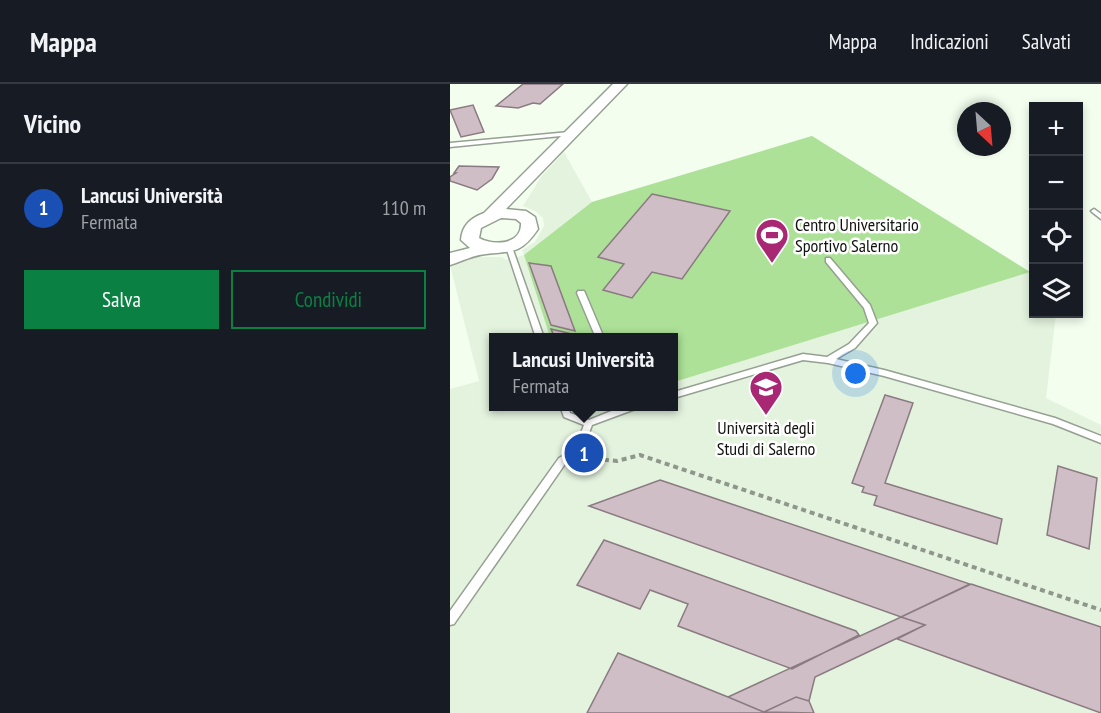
<!DOCTYPE html>
<html lang="it">
<meta charset="utf-8">
<style>
body{margin:0;font-family:"PT Sans Narrow",sans-serif;background:#242831;color:#f1f3f6}
.controls{position:absolute;right:18px;top:18px;display:grid;overflow:hidden;border-radius:0px;box-shadow:0 3px 9px #0003}
.controls button{width:54px;height:54px;display:grid;place-items:center;padding:0;border:0;border-bottom:2px solid #363941;background:#171b24;color:#f1f3f6;font:30px sans-serif}
.compass{position:absolute;left:507px;top:18px;width:54px;height:54px;border-radius:50%;background:#171b24;box-shadow:0 3px 9px #0003;rotate:154deg}
.you{position:absolute;left:406px;top:290px;width:21px;height:21px;margin:-15px;border:4px solid #fff;border-radius:50%;background:#1a73e8;box-shadow:0 0 0 9px #1a73e833}
.badge{display:grid;place-items:center;width:39px;height:39px;border-radius:50%;background:#0b8043;color:#fff;font-size:20px;font-weight:700}
.pin{position:absolute;translate:-50% -50%;border:3px solid #fff;box-shadow:0 2px 6px #0006}
.popup{position:absolute;left:39px;top:249px;width:189px;height:78px;box-sizing:border-box;display:grid;place-content:center;border-radius:0px;background:#171b24;filter:drop-shadow(0 2px 4px #0005);font-size:20px;white-space:nowrap;color:#9ea1a6}
.popup b{font-size:22px;color:#f1f3f6}
.popup::after{content:'';position:absolute;left:50%;top:100%;margin-left:-12px;border:12px solid transparent;border-top-color:#171b24}
.list{margin:0;padding:0;list-style:none}
h2{display:flex;justify-content:space-between;align-items:center;height:78px;margin:0;padding:0 24px;font-size:26px}
h2 small{font-size:20px;font-weight:400;color:#9ea1a6}
.list li{display:grid;grid-template-columns:39px 1fr auto;gap:18px;align-items:center;box-sizing:border-box;height:90px;padding:0 24px;border-top:2px solid #363941}
.list b{display:block;font-size:22px;white-space:nowrap}
.list p{margin:0;font-size:20px;white-space:nowrap;color:#9ea1a6}
.list em{font-size:20px;font-style:normal;color:#9ea1a6}
.actions{display:flex;gap:12px;padding:18px 24px}
.actions a{flex:1;padding:14px 0;border:2px solid #0b8043;border-radius:0px;text-align:center;font-size:21px;color:#0b8043}
.actions .main{background:#0b8043;color:#fff}
.icon{flex:none;width:33px;height:33px;fill:none;stroke:currentColor;stroke-width:2;stroke-linecap:round;stroke-linejoin:round}
.map{position:relative;flex:none;width:651px;height:629px;overflow:hidden}
header{display:flex;align-items:center;gap:36px;box-sizing:border-box;height:84px;padding:0 30px;background:#171b24;border-bottom:2px solid #363941}
header strong{font-size:28px}
nav{display:flex;gap:33px;margin-inline-start:auto;font-size:21px}
main{display:flex}
aside{flex:1;background:#171b24}
.map>svg:first-child{display:block}
.built{fill:#e3f3de;fill-rule:evenodd}
.green{fill:#ade198}
.building{fill:#d0bec6;stroke:#8a7a81;stroke-width:1.5}
.lines{fill:none;stroke-linecap:round;stroke-linejoin:round}
.service-casing{stroke:#95a092;stroke-width:3}
.tertiary-casing{stroke:#95a092;stroke-width:3}
.path{stroke:#8f978c;stroke-width:4;stroke-dasharray:5 4;stroke-linecap:butt}
.service{fill:#fff;fill-rule:evenodd}
.tertiary{fill:#fff;fill-rule:evenodd}
.labels{text-anchor:middle;stroke-width:5;stroke-linejoin:round;paint-order:stroke}
.poi-label{font-size:18px;fill:#0f120d;stroke:#fff;text-anchor:start}
</style>
<header>
<strong>Mappa</strong>
<nav><a>Mappa</a><a>Indicazioni</a><a>Salvati</a></nav>
</header>
<main>
<aside>
<h2>Vicino<small></small></h2>
<ul class="list">
<li><span class="badge" style="background:#1a4fb4">1</span><div><b>Lancusi Università</b><p>Fermata</p></div><em>110 m</em></li>
</ul>
<div class="actions"><a class="main">Salva</a><a>Condividi</a></div>
</aside>
<div class="map">
<svg width="651" height="629" viewBox="0 0 651 629">
<rect width="100%" height="100%" fill="#f3feef"/>
<path class="built" d="M 362,52 L 583,190 L 584,230 L 606,230 L 596,314 L 651,341 L 651,629 L 0,629 L 0,305 L 29,297 L 0,181 L 26,173 L 52,173 L 56,176 L 74,171 L 72,166 L 85,158 L 94,142 L 93,134 L 85,127 L 73,122 L 91,93 L 114,68 L 142,118 ZM 44,254 L 224,254 L 224,322 L 44,322 Z"/>
<path class="green" d="M 362,52 L 580,188 L 224,298 L 224,254 L 100,253 L 74,171 L 142,118 Z"/>
<path class="building" d="M 73,0 L 113,0 L 90,20 L 83,19 L 68,24 L 46,22 Z
M 23,21 L 34,48 L 11,53 L 0,26 Z
M 9,82 L 49,83 L 42,95 L 27,106 L 0,97 L 0,93 L 6,89 L 4,89 Z
M 202,110 L 280,127 L 232,195 L 202,188 L 182,214 L 153,206 L 174,180 L 148,173 Z
M 79,179 L 101,182 L 125,247 L 101,241 Z
M 101,245 L 126,251 L 127,254 L 105,254 Z
M 435,311 L 463,319 L 435,399 L 552,435 L 547,460 L 424,421 L 427,412 L 412,408 L 414,403 L 402,399 Z
M 608,382 L 647,394 L 639,465 L 597,451 Z
M 210,396 L 520,500 L 451,533 L 139,422 Z
M 154,456 L 406,547 L 409,551 L 342,585 L 228,542 L 238,520 L 200,506 L 190,525 L 127,501 Z
M 521,500 L 651,543 L 651,629 L 447,555 L 475,541 L 451,533 Z
M 451,533 L 475,541 L 365,593 L 359,617 L 346,613 L 314,628 L 278,613 Z
M 168,569 L 278,613 L 316,629 L 137,629 Z
M 346,613 L 359,617 L 364,629 L 314,628 Z"/>
<g class="lines">
<defs>
<path id="service" d="M 119,48 L 122,50 L 121,51 L 0,63 L 0,59 Z
M 644,125 L 651,130 L 651,135 L 642,128 L 641,127 Z
M 59,161 L 62,163 L 94,254 L 86,254 L 56,163 Z
M 376,174 L 380,174 L 420,221 L 427,239 L 405,264 L 386,275 L 434,286 L 605,334 L 651,352 L 651,359 L 603,340 L 434,292 L 378,279 L 353,276 L 224,314 L 224,308 L 353,270 L 377,273 L 399,260 L 419,239 L 414,224 L 376,178 Z
M 128,207 L 134,207 L 135,209 L 154,254 L 146,254 L 127,209 Z
M 110,322 L 118,322 L 120,329 L 139,336 L 174,322 L 189,322 L 188,324 L 142,341 L 131,370 L 115,380 L 4,540 L 0,541 L 0,527 L 109,374 L 125,365 L 134,341 L 114,333 Z"/>
<path id="tertiary" d="M 163,0 L 177,0 L 56,125 L 76,127 L 85,133 L 88,145 C 71,170 63,167 36,170 C 24,171 12,177 0,181 L 0,169 L 20,164 L 11,156 C 12,141 21,134 34,129 ZM 51,134 L 66,135 L 71,139 C 72,161 43,162 29,154 L 31,144 Z"/>
</defs>
<use href="#service" class="service-casing"/>
<use href="#tertiary" class="tertiary-casing"/>
<path class="path" d="M 136,374 L 167,377 L 190,371 L 651,526"/>
<use href="#service" class="service"/>
<use href="#tertiary" class="tertiary"/>
</g>
<defs>
<symbol id="stadium-pin" viewBox="-11 -11 22 30"><path d="M0 17L-7.5 6A9.5 9.5 0 1 1 7.5 6Z" fill="#a92874" stroke="#fff"/><path d="M0-5a6.5 5 0 1 0 0 10a6.5 5 0 1 0 0-10ZM-3.5-1.8h7v3.6h-7Z" fill="#fff"/></symbol>
<symbol id="university-pin" viewBox="-11 -11 22 30"><path d="M0 17L-7.5 6A9.5 9.5 0 1 1 7.5 6Z" fill="#a92874" stroke="#fff"/><path d="M0-5L7-2L0 1L-7-2ZM-4 1L0 2.5L4 1V4Q0 6-4 4Z" fill="#fff"/></symbol>
</defs>
<g fill-rule="evenodd">
<use href="#stadium-pin" x="303" y="132" width="38" height="52"/>
<use href="#university-pin" x="297" y="284" width="38" height="52"/>
</g>
<g class="labels">
<g class="poi-label">
<text x="345" y="147">Centro Universitario<tspan x="345" dy="21">Sportivo Salerno</tspan></text>
<text x="316" y="350" text-anchor="middle">Università degli<tspan x="316" dy="21">Studi di Salerno</tspan></text>
</g>
</g>
</svg>
<div class="controls">
<button>+</button>
<button>−</button>
<button><svg class="icon" aria-label="locate" viewBox="0 0 24 24"><circle cx="12" cy="12" r="6"/><path d="M12 2v4M12 18v4M2 12h4M18 12h4"/></svg></button>
<button><svg class="icon" aria-label="layers" viewBox="0 0 24 24"><path d="M12 4l9 5-9 5-9-5zM3 14l9 5 9-5"/></svg></button>
</div>
<svg class="compass" viewBox="-18 -18 36 36"><path d="M0-13l5 13h-10z" fill="#e53935"/><path d="M0 13l5-13h-10z" fill="#9ea1a6"/></svg>
<div class="you"></div>
<div class="pin badge" style="left:134px;top:369px;background:#1a4fb4">1</div>
<div class="popup"><b>Lancusi Università</b>Fermata</div>
</div>
</main>
